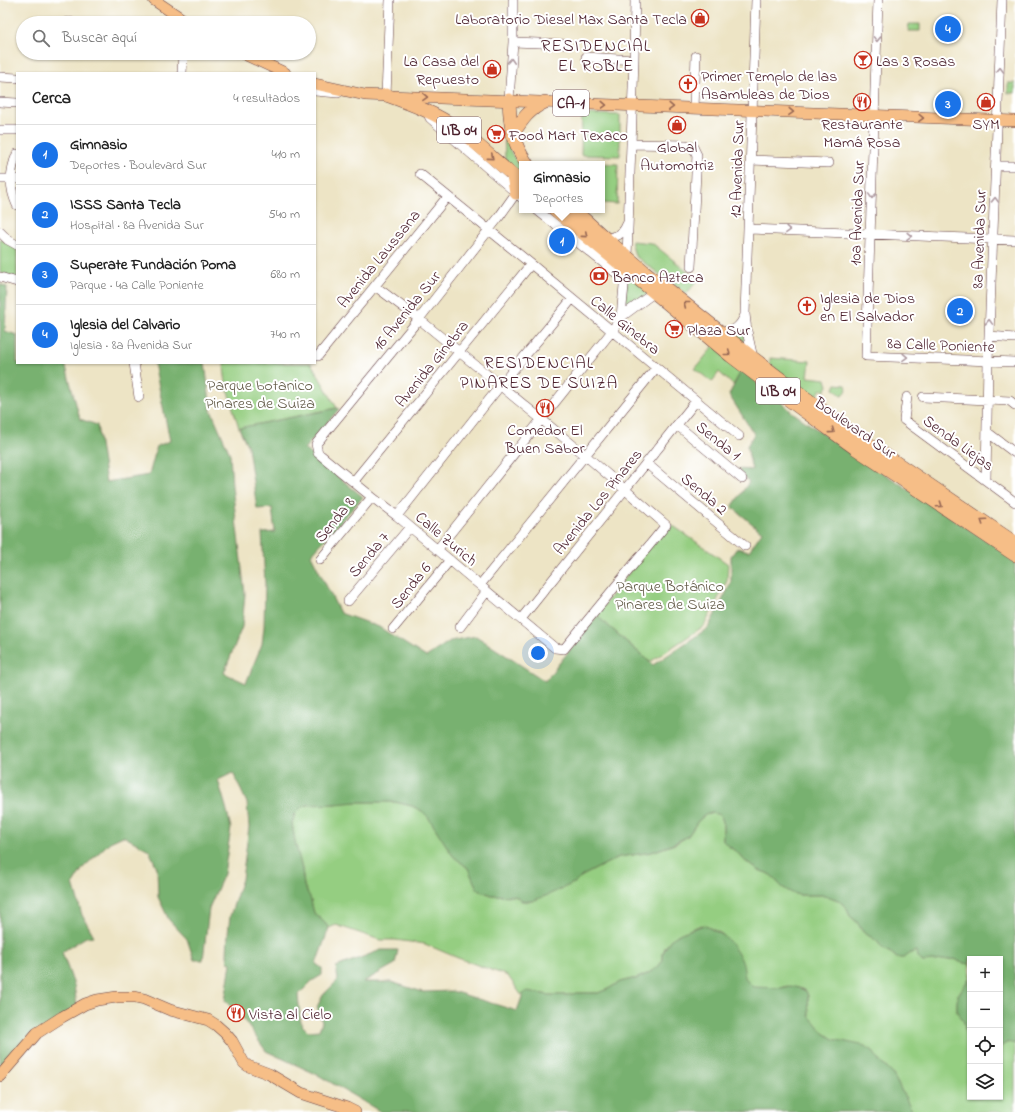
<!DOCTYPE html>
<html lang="es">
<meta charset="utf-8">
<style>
body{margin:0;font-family:"Indie Flower",sans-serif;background:#f2f2f2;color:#222}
.controls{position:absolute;right:12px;bottom:12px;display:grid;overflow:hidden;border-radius:0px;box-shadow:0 1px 3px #0004}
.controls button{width:36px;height:36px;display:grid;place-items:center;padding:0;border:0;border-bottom:1px solid #e0e0e0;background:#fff;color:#222;font:20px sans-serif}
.you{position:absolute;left:538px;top:653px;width:14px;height:14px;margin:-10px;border:3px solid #fff;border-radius:50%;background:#1a73e8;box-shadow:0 0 0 6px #1a73e833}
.badge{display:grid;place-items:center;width:26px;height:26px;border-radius:50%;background:#1a73e8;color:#fff;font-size:13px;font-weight:700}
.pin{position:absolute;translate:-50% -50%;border:2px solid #fff;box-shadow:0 1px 4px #0006}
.popup{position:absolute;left:519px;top:161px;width:86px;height:52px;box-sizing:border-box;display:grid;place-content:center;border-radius:0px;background:#fff;filter:drop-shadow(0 1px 3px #0005);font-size:13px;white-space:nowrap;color:#767676}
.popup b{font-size:15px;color:#222}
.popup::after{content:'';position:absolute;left:50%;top:100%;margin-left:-8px;border:8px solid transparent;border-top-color:#fff}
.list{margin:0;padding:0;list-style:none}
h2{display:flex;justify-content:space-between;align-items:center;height:52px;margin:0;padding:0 16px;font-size:17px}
h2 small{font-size:13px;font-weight:400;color:#767676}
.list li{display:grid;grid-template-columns:26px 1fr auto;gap:12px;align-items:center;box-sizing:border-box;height:60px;padding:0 16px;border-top:1px solid #e0e0e0}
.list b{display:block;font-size:15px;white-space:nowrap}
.list p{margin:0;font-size:13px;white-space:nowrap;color:#767676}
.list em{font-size:13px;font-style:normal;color:#767676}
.icon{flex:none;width:22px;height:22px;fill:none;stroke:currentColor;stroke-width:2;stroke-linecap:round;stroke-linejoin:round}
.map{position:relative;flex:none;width:1015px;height:1112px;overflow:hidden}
.search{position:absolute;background:#fff;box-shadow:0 1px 3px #0004;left:16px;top:16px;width:300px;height:44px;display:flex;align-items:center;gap:10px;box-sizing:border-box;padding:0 14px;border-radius:22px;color:#767676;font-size:15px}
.panel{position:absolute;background:#fff;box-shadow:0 1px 3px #0004;left:16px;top:72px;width:300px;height:292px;border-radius:0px}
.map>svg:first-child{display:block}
.green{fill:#95ce81;stroke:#707656}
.forest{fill:#78b16f;stroke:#61684d}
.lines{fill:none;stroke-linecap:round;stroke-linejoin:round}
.minor-casing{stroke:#623d42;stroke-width:10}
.major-casing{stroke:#623d42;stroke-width:12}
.highway-casing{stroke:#623d42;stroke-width:14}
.minor{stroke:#fff;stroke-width:9}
.major{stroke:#f6be87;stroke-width:11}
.highway{stroke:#f6be87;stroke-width:13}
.oneway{stroke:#ae9aa0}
.oneway2{stroke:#976754}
.labels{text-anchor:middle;stroke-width:4;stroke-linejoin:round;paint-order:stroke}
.shield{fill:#fff;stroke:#80626b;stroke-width:1}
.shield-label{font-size:15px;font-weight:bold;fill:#4a1f2b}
.poi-label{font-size:16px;fill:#4a1f2b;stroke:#fff;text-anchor:start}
.street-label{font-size:16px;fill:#4a1f2b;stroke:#fff}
.park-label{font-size:16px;fill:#645c49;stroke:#fff}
.neighbourhood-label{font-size:17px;letter-spacing:1px;fill:#4a1f2b;stroke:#fff}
</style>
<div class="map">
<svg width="1015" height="1112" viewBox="0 0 1015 1112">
<rect width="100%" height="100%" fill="#fff"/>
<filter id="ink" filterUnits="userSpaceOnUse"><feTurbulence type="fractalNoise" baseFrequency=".025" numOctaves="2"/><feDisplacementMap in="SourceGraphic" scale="8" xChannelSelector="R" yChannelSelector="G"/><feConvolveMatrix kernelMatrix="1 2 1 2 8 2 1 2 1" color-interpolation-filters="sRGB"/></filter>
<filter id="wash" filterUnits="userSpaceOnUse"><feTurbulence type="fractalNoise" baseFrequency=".012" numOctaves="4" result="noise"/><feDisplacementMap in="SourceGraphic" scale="16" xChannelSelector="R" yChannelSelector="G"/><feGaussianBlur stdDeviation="0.9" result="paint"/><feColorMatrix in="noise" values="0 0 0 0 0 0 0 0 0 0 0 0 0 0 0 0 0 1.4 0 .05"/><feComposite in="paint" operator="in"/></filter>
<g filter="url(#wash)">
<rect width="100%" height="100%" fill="#ede4c5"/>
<path class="green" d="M 909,24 L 920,24 L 920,31 L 908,31 Z
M 1008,83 L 1015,83 L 1015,93 L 1008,93 Z
M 944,98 L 952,99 L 952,110 L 943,110 Z
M 582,114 L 620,115 L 620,156 L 581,155 Z
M 504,128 L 508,130 C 508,136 508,144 510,150 C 514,160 522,164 522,176 L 505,161 Z
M 580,163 L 618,164 L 617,204 L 602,203 L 602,164 L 580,164 Z
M 0,239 L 17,248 L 17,278 L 0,273 Z
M 631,241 L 652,243 L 698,280 L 686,294 L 635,256 Z
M 628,275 L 650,292 L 623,313 Z
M 743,326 L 746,349 L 734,336 L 739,332 Z
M 716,343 L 743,369 L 733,385 L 719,372 L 712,382 L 695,369 Z
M 770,358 L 810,361 L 808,377 L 826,379 L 828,386 L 825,391 L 821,389 L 817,396 L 823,401 L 820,405 L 770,365 Z
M 224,363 L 311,363 L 337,408 L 239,428 C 233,407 224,385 224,363 Z
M 836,384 L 846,385 C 848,390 846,394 841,395 L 834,389 Z
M 672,525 L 728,564 L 727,581 L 704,626 L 650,662 L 596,615 L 664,527 Z
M 346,802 L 395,802 L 412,806 L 422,811 L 428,817 L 440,834 L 453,856 L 468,868 L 476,886 L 480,891 L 492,895 L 515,896 L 522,901 L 531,901 L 545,896 L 576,882 L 582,876 L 619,857 L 652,852 L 675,844 L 688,836 L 698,821 L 705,815 L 713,813 L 719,814 L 723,821 L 723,841 L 726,844 L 739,854 L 746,862 L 754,866 L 758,870 L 770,874 L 782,887 L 792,893 L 799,895 L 825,895 L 838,900 L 846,907 L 850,916 L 857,922 L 863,932 L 877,941 L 883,949 L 891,953 L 897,958 C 908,958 908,952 916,951 L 917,957 L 923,962 L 955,959 L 960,962 L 970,964 L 970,977 L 958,995 L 957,1003 L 957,1012 L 964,1022 L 966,1035 L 970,1044 L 970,1097 L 1000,1097 L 1000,1047 C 1005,1043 1009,1041 1015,1044 L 1015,1112 L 913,1112 L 892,1073 L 880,1062 L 869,1049 L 833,1039 L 824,1033 L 809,1016 L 808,996 L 806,991 L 803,989 L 787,986 L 781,988 L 754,988 L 745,979 L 740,959 L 728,940 L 722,934 L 708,927 L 701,925 L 677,935 L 665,947 L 663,953 L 663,960 L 658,967 L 647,974 L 635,979 L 632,979 L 620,982 L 608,989 L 598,993 L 578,993 L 567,995 L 549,995 L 527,991 L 522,996 L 508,976 L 458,958 L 425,944 L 395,940 L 380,940 L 336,925 L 329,928 L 323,921 L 314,913 L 310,898 L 304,886 L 302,869 L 296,849 L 292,823 L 295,814 L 302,807 L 311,804 L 335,804 Z"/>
<path class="forest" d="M 0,284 L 7,287 L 5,331 L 17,335 L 17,363 L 65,363 L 80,419 L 97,425 L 106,482 L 149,475 L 157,446 L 170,441 L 154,363 L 205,363 L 211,410 L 230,454 L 232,486 L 245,594 L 242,627 L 224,673 L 246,683 L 262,644 L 264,627 L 265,583 L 262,533 L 275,532 L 272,508 L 257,509 L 248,447 L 239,428 L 338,408 L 339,409 L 304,449 L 363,497 L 311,555 L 340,613 L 379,627 L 426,657 L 450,641 L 476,636 L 545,681 L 597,616 L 653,665 L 708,628 L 731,583 L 731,556 L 737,548 L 749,551 L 762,532 L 732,507 L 749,482 L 737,469 L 752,470 L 747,446 L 754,434 L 729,395 L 743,367 L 792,412 L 849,452 L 888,476 L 1015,559 L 1015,1044 L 1008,1042 L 1000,1047 L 1000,959 L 970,959 L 970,964 L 960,962 L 955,959 L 923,962 L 917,957 L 916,951 L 911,953 L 904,958 L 897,958 L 891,953 L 883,949 L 877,941 L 863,932 L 857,922 L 850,916 L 846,907 L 838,900 L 825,895 L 799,895 L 792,893 L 782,887 L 770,874 L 758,870 L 754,866 L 745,861 L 739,854 L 726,844 L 723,841 L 723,821 L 720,815 L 712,813 L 705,815 L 698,821 L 688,836 L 671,845 L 652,852 L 619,857 L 582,876 L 576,882 L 548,895 L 532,901 L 522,901 L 515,896 L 492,895 L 478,890 L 474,882 L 468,868 L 453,856 L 428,817 L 422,811 L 412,806 L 395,802 L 357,802 L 335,804 L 308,805 L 302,807 L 295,814 L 292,823 L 295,841 L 302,869 L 304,886 L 310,897 L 314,913 L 323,921 L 329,928 L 316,964 L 322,968 L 322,975 L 312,981 L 298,995 L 301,1024 L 308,1031 L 319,1030 L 322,1022 L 317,1007 L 323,995 L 338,980 L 336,967 L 381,950 L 398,950 L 395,964 L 363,982 L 391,982 L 423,992 L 452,991 L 517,1011 L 523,994 L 527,991 L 549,995 L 567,995 L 577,993 L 598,993 L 608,989 L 620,982 L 632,979 L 636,979 L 647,974 L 658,967 L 663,960 L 663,953 L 670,940 L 681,933 L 704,925 C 709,928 721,934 724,936 C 730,941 737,952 741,959 C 747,972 740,976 753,987 L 781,988 L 791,986 L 799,988 L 806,991 L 808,996 L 809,1016 L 824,1033 L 833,1039 L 865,1046 L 872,1050 L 880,1062 L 892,1073 L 913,1112 L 381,1112 L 318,1075 L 266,1051 L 243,1019 L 225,1001 L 231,963 L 228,962 L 227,955 L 228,934 L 230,916 L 242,879 L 249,827 L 247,803 L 233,773 L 218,780 L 226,807 L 231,828 L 224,874 L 209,908 L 203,960 L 194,960 L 187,939 L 169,920 L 158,897 L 157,868 L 149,850 L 123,836 L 110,842 L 83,868 L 73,884 L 82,915 L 94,936 L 86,937 L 62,952 L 74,985 L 77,1006 L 0,1071 Z
M 970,977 L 970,1044 L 966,1035 L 964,1022 L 957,1012 L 957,1003 L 958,995 Z"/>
</g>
<g filter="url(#ink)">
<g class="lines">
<defs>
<path id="minor" d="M 878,0 L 866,356 L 1015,362
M 64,23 L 70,22 L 73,23
M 513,42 L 565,44
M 586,57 L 634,60
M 182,73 L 183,53
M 0,77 L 17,78
M 315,91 L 338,93
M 386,95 L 390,0
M 509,100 L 513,42 L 513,0
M 0,102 L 17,103
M 694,108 L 696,56
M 429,116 L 430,118 L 522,198
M 0,130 L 17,130
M 631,144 L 686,145 L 693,147 L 697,155 L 691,267
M 17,154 C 10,170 9,188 17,205
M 751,160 L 829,163
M 996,166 L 1015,166
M 420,174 L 531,264 L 739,436
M 0,179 L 17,179
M 537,210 L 625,280
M 749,229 L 1015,240
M 0,232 L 8,240 L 17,245
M 605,238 C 616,237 623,235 627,224
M 627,257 L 634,60 L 635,0
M 0,277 L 17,282
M 375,286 L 419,319 L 585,455 L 666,525 L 564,649 L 555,648 L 397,516 L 372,497 L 318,453 L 316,444 L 419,319 L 499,217 L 516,193
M 621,317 L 625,275
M 723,332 C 735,331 740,327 745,315
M 989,336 L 1015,338
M 318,356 L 447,197
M 753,358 L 747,331 L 745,314 L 756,0
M 134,363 L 139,397
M 907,397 L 904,420 L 1015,502
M 923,397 L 1010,401 L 1015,405
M 677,425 L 742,479
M 987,432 L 1015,453
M 646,463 L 745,546
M 986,480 L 988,361 L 1002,0
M 354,481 L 531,264
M 397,516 L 500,386 L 572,299
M 437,550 L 612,331 L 621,317 L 655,292
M 320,560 L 372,497
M 480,585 L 656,368
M 348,601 L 410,527
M 521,619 L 696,401
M 460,627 L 487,591
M 393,629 L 450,560"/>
<path id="major" d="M 154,0 L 188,23
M 242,53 L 285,73
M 315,84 L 365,95 L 1015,121
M 0,1076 L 37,1033 L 62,1017 L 85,1004 L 97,1000 L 117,997 L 135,997 L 144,999 L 170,1010 L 208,1020 L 216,1025 L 225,1033 L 232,1041 L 244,1063 L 248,1066 L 269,1074 L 301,1093 L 347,1108 L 355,1112"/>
<path id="highway" d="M 386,95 C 411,104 436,113 458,129 C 480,146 500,165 522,183
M 509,100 C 510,126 512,142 527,164
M 512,135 C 522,120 529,109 545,102
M 513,175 L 516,193
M 555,210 L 731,356 L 789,400 L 855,448 L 1015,555
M 574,210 L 605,238 L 644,271 L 753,358 L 851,432 L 1015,543"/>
</defs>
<use href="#minor" class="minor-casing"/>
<use href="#major" class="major-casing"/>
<use href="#highway" class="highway-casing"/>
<use href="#minor" class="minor"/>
<use href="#major" class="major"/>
<use href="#highway" class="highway"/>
</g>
<defs><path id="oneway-chevron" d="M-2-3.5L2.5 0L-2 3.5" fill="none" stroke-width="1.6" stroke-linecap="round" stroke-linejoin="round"/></defs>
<g class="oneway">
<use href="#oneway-chevron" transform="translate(877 39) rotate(92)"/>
<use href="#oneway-chevron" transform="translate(511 61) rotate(-87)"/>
<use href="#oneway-chevron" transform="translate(1000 70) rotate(-88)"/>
<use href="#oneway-chevron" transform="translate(872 196) rotate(92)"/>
<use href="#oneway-chevron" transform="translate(995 200) rotate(-88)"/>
<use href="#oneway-chevron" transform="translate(788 230) rotate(2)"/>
<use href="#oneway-chevron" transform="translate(909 236) rotate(2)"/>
<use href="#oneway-chevron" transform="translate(989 322) rotate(-88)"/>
<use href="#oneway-chevron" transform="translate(905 357) rotate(2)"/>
</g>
<g class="oneway2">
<use href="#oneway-chevron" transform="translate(425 97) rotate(2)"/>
<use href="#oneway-chevron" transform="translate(604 105) rotate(3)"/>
<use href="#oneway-chevron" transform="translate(671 107) rotate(2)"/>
<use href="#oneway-chevron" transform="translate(791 112) rotate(3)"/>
<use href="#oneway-chevron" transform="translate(921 118) rotate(2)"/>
<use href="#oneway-chevron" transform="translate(491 157) rotate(40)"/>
<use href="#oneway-chevron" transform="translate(585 235) rotate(40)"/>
<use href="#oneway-chevron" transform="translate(686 304) rotate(-142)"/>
<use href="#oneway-chevron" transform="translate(728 353) rotate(39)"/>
<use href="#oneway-chevron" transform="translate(832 431) rotate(36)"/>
<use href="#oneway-chevron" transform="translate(940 505) rotate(34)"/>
<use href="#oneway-chevron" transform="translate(983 521) rotate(-146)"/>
</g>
</g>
<defs>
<symbol id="shop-ring" viewBox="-11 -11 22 22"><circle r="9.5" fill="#fff" stroke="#c8321e" stroke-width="1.5"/><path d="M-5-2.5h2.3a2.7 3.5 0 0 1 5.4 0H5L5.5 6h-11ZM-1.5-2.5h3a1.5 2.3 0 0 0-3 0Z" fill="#c8321e"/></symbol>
<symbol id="bar-ring" viewBox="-11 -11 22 22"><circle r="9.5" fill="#fff" stroke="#c8321e" stroke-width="1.5"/><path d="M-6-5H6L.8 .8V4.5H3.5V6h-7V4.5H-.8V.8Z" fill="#c8321e"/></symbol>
<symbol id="church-ring" viewBox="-11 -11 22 22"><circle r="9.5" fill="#fff" stroke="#c8321e" stroke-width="1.5"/><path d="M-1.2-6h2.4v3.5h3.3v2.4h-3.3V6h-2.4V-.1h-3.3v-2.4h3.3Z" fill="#c8321e"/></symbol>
<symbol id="restaurant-ring" viewBox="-11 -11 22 22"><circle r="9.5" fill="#fff" stroke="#c8321e" stroke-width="1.5"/><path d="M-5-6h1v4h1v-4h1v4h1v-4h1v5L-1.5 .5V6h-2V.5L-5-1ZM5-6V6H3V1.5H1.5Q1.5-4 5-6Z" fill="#c8321e"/></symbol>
<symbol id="supermarket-ring" viewBox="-11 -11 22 22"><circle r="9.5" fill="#fff" stroke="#c8321e" stroke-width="1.5"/><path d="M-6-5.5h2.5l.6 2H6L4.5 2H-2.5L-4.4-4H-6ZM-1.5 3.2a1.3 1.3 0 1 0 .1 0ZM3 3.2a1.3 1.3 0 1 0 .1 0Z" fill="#c8321e"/></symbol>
<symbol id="bank-ring" viewBox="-11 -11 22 22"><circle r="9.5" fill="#fff" stroke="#c8321e" stroke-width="1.5"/><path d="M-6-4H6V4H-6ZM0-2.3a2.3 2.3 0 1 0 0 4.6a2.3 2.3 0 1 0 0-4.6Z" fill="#c8321e"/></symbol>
</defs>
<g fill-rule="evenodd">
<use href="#shop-ring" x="690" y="8" width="20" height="20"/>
<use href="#bar-ring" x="853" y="50" width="20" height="20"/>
<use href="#shop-ring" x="482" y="59" width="20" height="20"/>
<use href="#church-ring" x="678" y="74" width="20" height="20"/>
<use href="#restaurant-ring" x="852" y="92" width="20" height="20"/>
<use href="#shop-ring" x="976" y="92" width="20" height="20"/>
<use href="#shop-ring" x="667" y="115" width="20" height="20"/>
<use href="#supermarket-ring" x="486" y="124" width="20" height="20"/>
<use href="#bank-ring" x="589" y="266" width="20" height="20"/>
<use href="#church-ring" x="797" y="296" width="20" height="20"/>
<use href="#supermarket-ring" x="664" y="319" width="20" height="20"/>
<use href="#restaurant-ring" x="535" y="398" width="20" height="20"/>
<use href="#restaurant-ring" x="226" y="1003" width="20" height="20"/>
</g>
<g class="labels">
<g class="shield">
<rect x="553" y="90" width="36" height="26" rx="3"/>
<rect x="437" y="117" width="44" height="26" rx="3"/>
<rect x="756" y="378" width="44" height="26" rx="3"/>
</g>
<g class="shield-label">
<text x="571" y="108">CA-1</text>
<text x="459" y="135">LIB 04</text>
<text x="778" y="396">LIB 04</text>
</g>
<g class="poi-label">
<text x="687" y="24" text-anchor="end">Laboratorio Diesel Max Santa Tecla</text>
<text x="479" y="66" text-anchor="end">La Casa del<tspan x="479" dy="18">Repuesto</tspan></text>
<text x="876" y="66">Las 3 Rosas</text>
<text x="701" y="81">Primer Templo de las<tspan x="701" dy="18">Asambleas de Dios</tspan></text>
<text x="862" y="129" text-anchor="middle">Restaurante<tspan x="862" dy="18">Mamá Rosa</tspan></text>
<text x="986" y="129" text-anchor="middle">SYM</text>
<text x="509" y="140">Food Mart Texaco</text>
<text x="677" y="152" text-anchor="middle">Global<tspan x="677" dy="18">Automotriz</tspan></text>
<text x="612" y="282">Banco Azteca</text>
<text x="820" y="303">Iglesia de Dios<tspan x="820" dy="18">en El Salvador</tspan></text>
<text x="687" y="335">Plaza Sur</text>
<text x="545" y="435" text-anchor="middle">Comedor El<tspan x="545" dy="18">Buen Sabor</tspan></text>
<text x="249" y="1019">Vista al Cielo</text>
</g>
<g class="street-label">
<text transform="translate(736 169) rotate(-88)" y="6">12 Avenida Sur</text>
<text transform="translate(856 213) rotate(-88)" y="6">10a Avenida Sur</text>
<text transform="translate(978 239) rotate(-88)" y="6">8a Avenida Sur</text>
<text transform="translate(378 258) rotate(-51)" y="6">Avenida Laussana</text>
<text transform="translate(406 310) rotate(-51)" y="6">16 Avenida Sur</text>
<text transform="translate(626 324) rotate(39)" y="6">Calle Ginebra</text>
<text transform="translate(941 344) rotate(2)" y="6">8a Calle Poniente</text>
<text transform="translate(431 363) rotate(-51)" y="6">Avenida Ginebra</text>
<text transform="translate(856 427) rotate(35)" y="6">Boulevard Sur</text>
<text transform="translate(719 440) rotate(39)" y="6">Senda 1</text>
<text transform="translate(959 442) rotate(36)" y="6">Senda Liejas</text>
<text transform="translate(705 493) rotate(40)" y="6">Senda 2</text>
<text transform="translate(597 501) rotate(-51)" y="6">Avenida Los Pinares</text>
<text transform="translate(334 519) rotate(-51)" y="6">Senda 8</text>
<text transform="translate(447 538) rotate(40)" y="6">Calle Zurich</text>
<text transform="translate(368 554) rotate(-50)" y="6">Senda 7</text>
<text transform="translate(410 585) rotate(-51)" y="6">Senda 6</text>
</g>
<g class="park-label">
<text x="260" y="390">Parque botanico<tspan x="260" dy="18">Pinares de Suiza</tspan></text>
<text x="670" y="591">Parque Botánico<tspan x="670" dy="18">Pinares de Suiza</tspan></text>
</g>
<g class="neighbourhood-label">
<text x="596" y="51">RESIDENCIAL<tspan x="596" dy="20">EL ROBLE</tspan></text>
<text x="539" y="368">RESIDENCIAL<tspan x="539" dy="20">PINARES DE SUIZA</tspan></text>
</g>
</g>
</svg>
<div class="controls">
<button>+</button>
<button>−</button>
<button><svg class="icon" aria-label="locate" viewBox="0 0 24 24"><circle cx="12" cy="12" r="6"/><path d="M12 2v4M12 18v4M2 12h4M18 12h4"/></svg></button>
<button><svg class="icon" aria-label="layers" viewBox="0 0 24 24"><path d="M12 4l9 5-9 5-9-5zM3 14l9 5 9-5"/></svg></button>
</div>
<div class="you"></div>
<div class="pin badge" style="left:562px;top:241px">1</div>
<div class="popup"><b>Gimnasio</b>Deportes</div>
<div class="pin badge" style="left:960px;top:311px">2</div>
<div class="pin badge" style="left:948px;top:104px">3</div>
<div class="pin badge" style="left:948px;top:29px">4</div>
<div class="search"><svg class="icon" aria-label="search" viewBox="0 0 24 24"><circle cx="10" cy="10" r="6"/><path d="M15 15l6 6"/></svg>Buscar aquí</div>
<section class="panel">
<h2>Cerca<small>4 resultados</small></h2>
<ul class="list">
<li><span class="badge">1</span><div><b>Gimnasio</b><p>Deportes · Boulevard Sur</p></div><em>410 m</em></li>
<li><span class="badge">2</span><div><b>ISSS Santa Tecla</b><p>Hospital · 8a Avenida Sur</p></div><em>540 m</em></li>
<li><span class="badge">3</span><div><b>Superate Fundación Poma</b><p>Parque · 4a Calle Poniente</p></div><em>680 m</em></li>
<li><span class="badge">4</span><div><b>Iglesia del Calvario</b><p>Iglesia · 8a Avenida Sur</p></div><em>740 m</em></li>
</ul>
</section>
</div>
